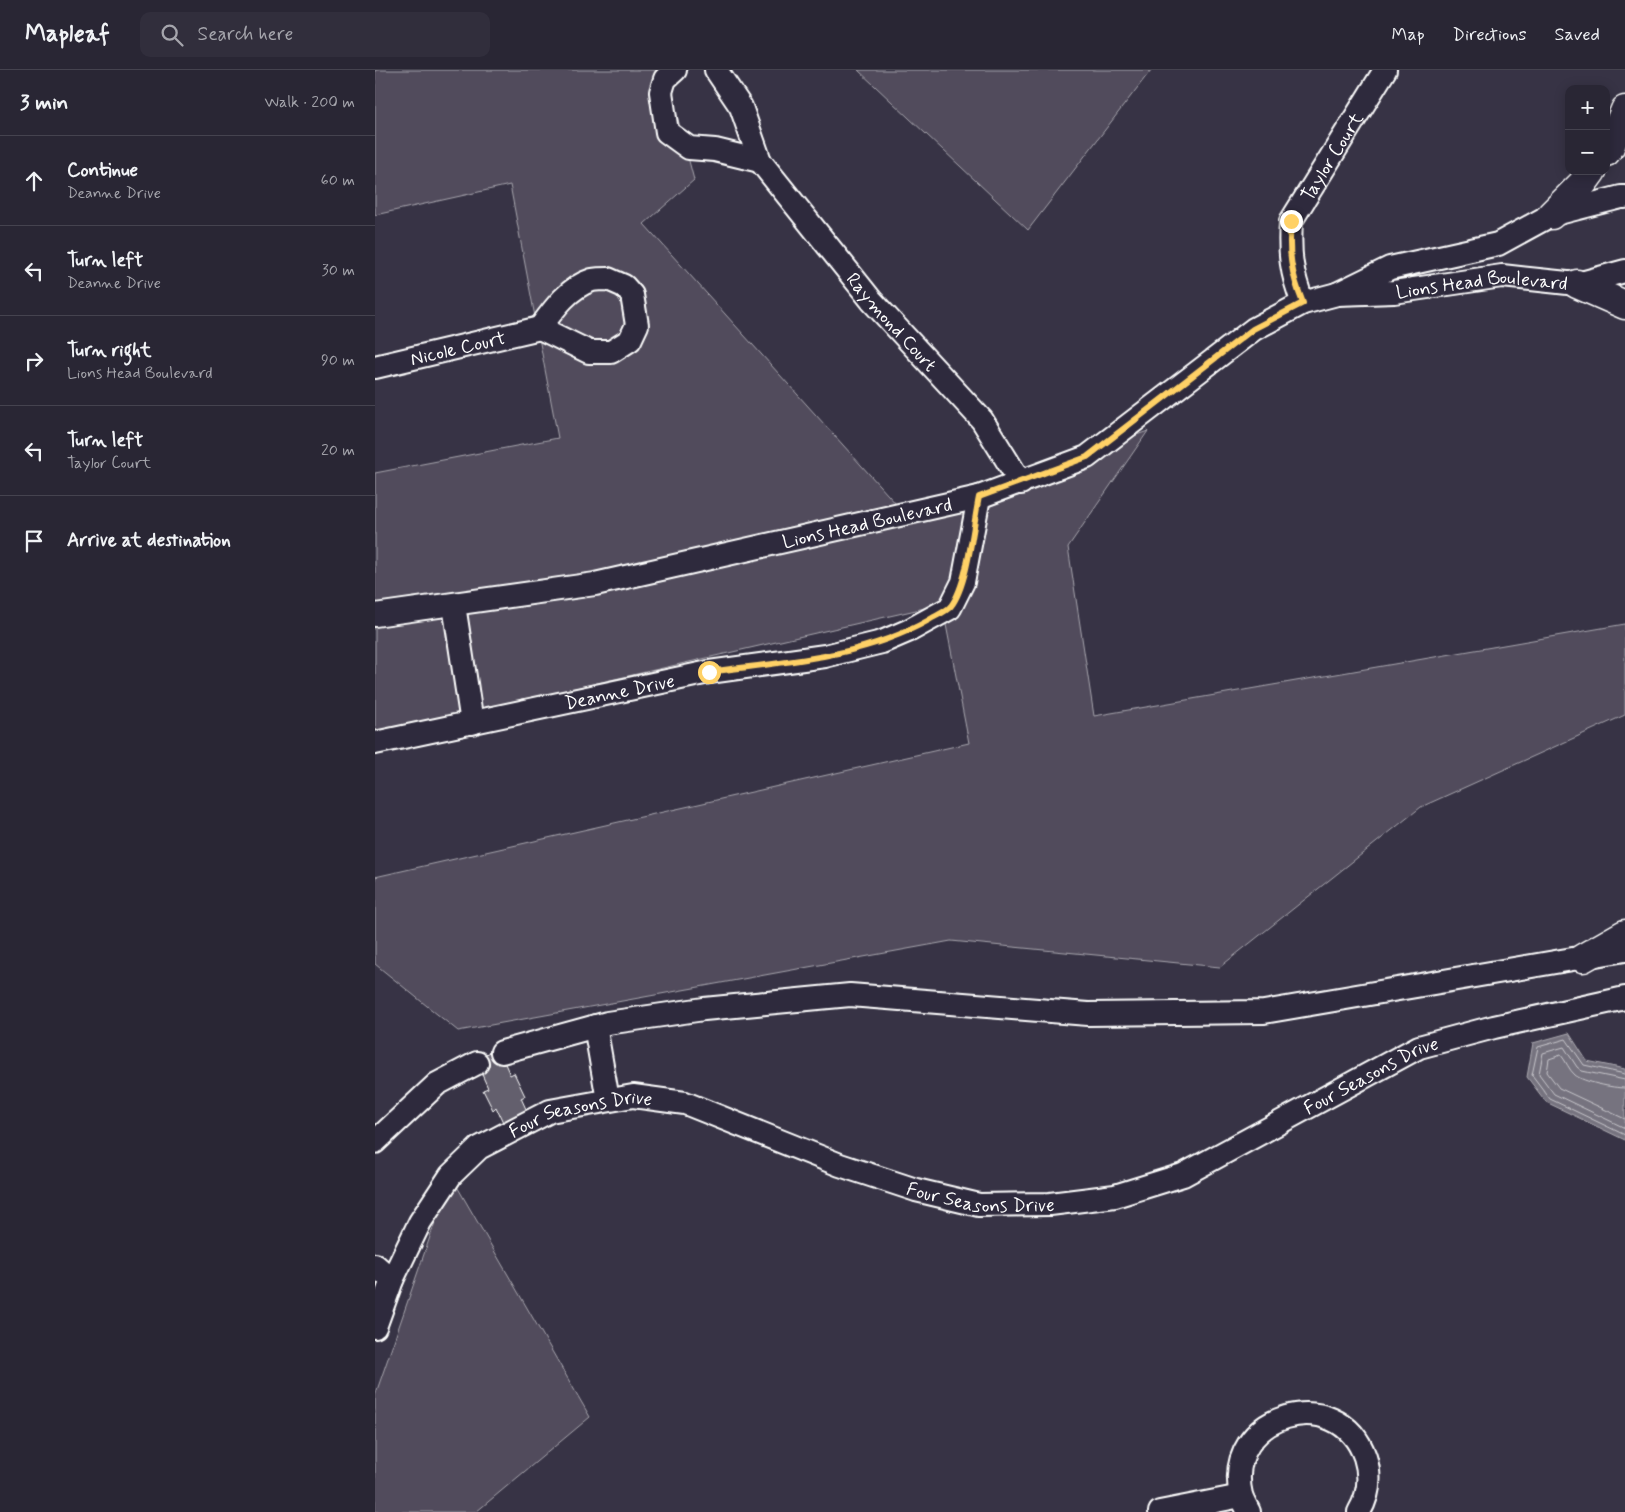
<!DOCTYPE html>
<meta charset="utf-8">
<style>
body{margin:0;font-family:Mynerve,sans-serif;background:#312e3c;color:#f1f3f6}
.controls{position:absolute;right:15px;top:15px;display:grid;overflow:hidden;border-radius:10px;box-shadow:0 2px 12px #0003}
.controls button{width:45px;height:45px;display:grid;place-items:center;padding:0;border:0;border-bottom:1px solid #45434f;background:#292634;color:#f1f3f6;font:25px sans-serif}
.stop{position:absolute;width:15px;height:15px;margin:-11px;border:4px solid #ffd166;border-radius:50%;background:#fff}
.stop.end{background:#ffd166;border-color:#fff;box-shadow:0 1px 5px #0008}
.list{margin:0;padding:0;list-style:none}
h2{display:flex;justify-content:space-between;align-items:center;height:65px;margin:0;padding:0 20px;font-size:21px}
h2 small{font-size:16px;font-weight:400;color:#a5a5ac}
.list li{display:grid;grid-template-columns:32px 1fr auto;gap:15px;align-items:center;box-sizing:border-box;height:90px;padding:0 20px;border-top:1px solid #45434f}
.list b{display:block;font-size:19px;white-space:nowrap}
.list p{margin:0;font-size:16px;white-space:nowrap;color:#a5a5ac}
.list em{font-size:16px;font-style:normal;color:#a5a5ac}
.icon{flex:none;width:28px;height:28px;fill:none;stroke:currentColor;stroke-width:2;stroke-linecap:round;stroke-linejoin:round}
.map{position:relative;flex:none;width:1250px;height:1442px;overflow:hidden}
header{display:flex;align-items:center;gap:30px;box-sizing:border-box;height:70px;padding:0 25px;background:#292634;border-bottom:1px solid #45434f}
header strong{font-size:24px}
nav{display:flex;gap:28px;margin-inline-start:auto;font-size:18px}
.search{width:350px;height:45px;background:#312e3c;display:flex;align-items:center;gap:12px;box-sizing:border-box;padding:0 18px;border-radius:10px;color:#a5a5ac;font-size:19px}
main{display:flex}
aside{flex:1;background:#292634}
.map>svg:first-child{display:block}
.green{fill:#514c5c;stroke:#a8a6ae}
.water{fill:#76737f;stroke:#adabb2}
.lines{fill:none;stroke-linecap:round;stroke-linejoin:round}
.shore{stroke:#c8c7cc;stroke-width:1}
.building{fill:#635f6d;stroke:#fff}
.minor-casing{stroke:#fff;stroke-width:26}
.secondary-casing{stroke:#fff;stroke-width:31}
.minor{stroke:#2f2a3d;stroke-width:22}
.secondary{stroke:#2f2a3d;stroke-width:28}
.route{stroke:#ffd166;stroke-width:6}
.labels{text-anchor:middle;stroke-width:5;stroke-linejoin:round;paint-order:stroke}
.street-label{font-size:19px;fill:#fff;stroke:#2f2a3d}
</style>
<header>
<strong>Mapleaf</strong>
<div class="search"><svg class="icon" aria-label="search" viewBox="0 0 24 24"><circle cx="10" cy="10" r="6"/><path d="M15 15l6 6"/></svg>Search here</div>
<nav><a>Map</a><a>Directions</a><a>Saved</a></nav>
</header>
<main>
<aside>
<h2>3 min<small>Walk · 200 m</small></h2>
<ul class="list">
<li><svg class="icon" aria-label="ahead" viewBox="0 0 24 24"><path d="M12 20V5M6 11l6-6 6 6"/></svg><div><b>Continue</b><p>Deanne Drive</p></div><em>60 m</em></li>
<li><svg class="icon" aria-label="left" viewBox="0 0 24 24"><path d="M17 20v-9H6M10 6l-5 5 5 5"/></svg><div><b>Turn left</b><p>Deanne Drive</p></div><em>30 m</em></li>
<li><svg class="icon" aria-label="right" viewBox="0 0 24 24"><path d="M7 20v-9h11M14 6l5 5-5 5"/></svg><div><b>Turn right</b><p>Lions Head Boulevard</p></div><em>90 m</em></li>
<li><svg class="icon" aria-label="left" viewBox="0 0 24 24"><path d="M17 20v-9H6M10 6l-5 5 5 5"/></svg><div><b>Turn left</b><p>Taylor Court</p></div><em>20 m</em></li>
<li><svg class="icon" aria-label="arrive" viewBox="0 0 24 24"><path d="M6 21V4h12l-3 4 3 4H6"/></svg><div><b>Arrive at destination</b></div></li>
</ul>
</aside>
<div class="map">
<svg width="1250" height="1442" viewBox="0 0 1250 1442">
<rect width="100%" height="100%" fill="#373345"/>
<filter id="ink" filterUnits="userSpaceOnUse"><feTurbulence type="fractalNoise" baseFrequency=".02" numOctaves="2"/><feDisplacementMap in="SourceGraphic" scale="10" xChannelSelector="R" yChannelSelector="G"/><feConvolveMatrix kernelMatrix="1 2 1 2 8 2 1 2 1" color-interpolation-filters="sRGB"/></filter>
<g filter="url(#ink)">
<path class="green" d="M 0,0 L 290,0 L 319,110 L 269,154 L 531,445 L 773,361 L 693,477 L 719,646 L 1250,554 L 1250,645 L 1046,737 L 845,897 L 576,871 L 83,961 L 0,894 L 0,807 L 594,673 L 567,534 L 0,664 L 0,403 L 183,368 L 135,115 L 0,145 Z
M 483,0 L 776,0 L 653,160 Z
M 76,1106 L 215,1347 L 101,1442 L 0,1442 L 0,1326 Z"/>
<path class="water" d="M 1194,963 L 1212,991 L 1250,999 L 1250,1070 L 1171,1032 L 1152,1007 L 1158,973 Z"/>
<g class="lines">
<path class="shore" d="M 1250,1004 L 1209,995 L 1191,969 L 1163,977 L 1157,1005 L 1175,1029 L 1250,1065
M 1250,1010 L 1207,1001 L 1202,997 L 1189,977 L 1168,983 L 1164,1004 L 1179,1024 L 1250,1058
M 1250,1018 C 1238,1018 1208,1012 1200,1005 C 1194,1000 1191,991 1186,985 L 1174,989 L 1172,1002 L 1184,1018 L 1250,1049"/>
</g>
<path class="building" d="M 123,978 L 135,1005 L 139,1003 L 150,1026 L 146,1028 L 156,1050 L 132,1061 L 121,1037 L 118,1040 L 108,1020 L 113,1018 L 100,989 Z"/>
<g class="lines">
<defs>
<g id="minor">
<path d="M 300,0 L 290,9 L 286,22 L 292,62 L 314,78 L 340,80 L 385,91 L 366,37 L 341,0"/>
<path id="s1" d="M 385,91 L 497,231 L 607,350 L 646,413"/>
<path id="s2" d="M 1250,127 L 1246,127 L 1176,145 L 1123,174 L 1015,198 L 962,224 L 1019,222 L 1127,206 L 1202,214 L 1250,201"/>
<path d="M 233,209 L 249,216 L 257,225 L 262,255 L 255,270 L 236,282 L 214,282 L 165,258 C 178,240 194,217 217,210 C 222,209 228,209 233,209 Z"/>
<path id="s3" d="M 928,233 C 916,203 914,183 916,151 L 1010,0"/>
<path id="s4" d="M 0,297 L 165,258"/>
<path d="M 79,535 L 97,653"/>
<path id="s5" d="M 0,545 L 220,514 L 604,427 L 712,387 L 879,259 L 928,233 L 962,224"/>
<path id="s6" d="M 0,673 L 334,602 L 450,586 L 507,572 L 535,560 L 575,538 L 588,512 L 604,427"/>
<path d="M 220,956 L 233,1030"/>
<path d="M 127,982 L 232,953 L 329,939 L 475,925 L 713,944 L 889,942 L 1250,880"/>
<path d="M 0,1072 L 62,1014 L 102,993"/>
<path d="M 0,1195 L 17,1210"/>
<path id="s7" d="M 0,1257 L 17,1210 L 45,1152 L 76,1105 L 104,1078 L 175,1041 L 258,1026 L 310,1033 L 465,1095 L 541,1120 L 604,1135 L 675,1134 L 740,1126 L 808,1105 L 1044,977 L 1119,957 L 1250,928"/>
<path d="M 785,1442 L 866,1426"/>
<path d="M 874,1442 C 871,1436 868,1431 866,1425 C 847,1344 964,1311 990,1387 C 996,1406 994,1425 984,1442"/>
</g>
<path id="secondary" d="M 1231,82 L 1235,77 L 1250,40
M 1176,145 L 1209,112 L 1217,101
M 1202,214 L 1250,235
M 1208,888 L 1250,864"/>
</defs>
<use href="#minor" class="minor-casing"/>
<use href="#secondary" class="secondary-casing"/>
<use href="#minor" class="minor"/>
<use href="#secondary" class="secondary"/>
</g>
</g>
<g class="lines" filter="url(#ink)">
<path class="route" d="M 334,602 C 408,592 487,588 554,550 C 560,546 571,542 576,536 C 593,514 598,456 604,427 L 712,387 L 878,259 L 928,233 C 916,203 913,183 916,151"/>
</g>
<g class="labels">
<g class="street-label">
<text dy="7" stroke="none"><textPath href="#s3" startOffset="160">Taylor Court</textPath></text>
<text dy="7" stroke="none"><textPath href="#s2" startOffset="452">Lions Head Boulevard</textPath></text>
<text dy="7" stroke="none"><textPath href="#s1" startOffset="208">Raymond Court</textPath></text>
<text dy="7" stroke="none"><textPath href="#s4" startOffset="85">Nicole Court</textPath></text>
<text dy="7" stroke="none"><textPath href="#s5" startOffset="501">Lions Head Boulevard</textPath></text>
<text dy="7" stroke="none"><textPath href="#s6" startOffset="250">Deanne Drive</textPath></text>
<text dy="7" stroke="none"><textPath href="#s7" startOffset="1159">Four Seasons Drive</textPath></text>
<text dy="7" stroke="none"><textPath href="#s7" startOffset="319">Four Seasons Drive</textPath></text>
<text dy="7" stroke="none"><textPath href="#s7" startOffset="739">Four Seasons Drive</textPath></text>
</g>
</g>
</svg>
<div class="controls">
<button>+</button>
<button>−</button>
</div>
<div class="stop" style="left:334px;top:602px"></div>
<div class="stop end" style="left:916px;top:151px"></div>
</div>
</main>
